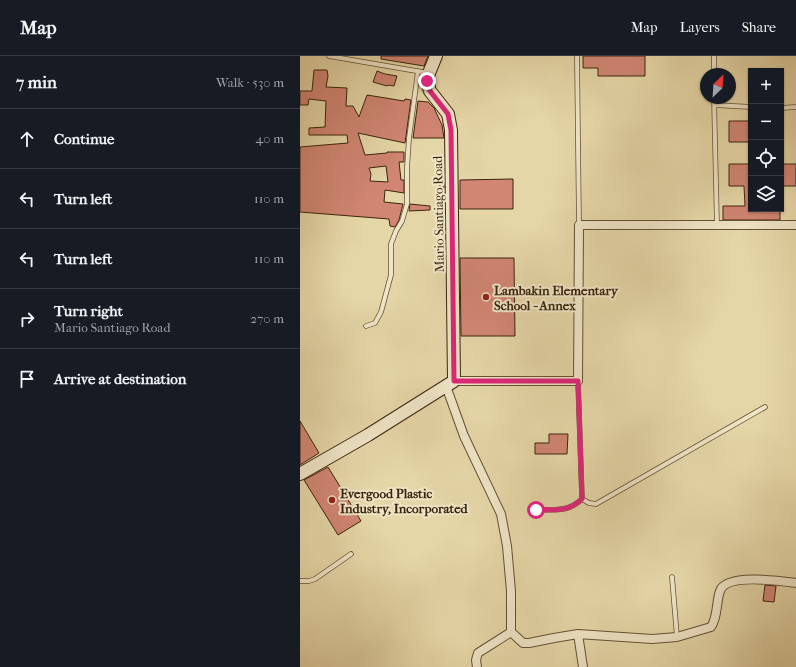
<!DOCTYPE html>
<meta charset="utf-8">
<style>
body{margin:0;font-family:"IM FELL French Canon",serif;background:#20242c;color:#f1f3f6}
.controls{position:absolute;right:12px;top:12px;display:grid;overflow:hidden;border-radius:0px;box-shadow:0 1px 3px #0004}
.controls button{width:36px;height:36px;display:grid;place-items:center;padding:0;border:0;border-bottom:1px solid #363941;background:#171b24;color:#f1f3f6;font:20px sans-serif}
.compass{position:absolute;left:400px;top:12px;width:36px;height:36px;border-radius:50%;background:#171b24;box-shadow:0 1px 3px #0004;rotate:25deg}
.stop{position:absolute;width:12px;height:12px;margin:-9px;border:3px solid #db2777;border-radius:50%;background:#fff}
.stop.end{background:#db2777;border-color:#fff;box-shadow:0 1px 4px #0008}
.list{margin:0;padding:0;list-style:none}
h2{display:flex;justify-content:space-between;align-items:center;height:52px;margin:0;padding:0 16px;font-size:17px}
h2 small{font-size:13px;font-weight:400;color:#9ea1a6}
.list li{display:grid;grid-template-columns:26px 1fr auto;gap:12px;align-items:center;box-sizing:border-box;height:60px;padding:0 16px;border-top:1px solid #363941}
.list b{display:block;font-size:15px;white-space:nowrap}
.list p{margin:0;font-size:13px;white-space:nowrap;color:#9ea1a6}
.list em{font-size:13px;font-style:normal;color:#9ea1a6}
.icon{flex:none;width:22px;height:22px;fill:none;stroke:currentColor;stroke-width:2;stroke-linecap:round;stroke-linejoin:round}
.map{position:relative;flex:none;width:496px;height:611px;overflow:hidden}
header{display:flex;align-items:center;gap:24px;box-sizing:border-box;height:56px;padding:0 20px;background:#171b24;border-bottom:1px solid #363941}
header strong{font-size:19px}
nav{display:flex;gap:22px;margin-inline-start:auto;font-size:14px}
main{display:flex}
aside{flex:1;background:#171b24}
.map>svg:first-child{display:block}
.building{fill:#d08673;stroke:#3c250e;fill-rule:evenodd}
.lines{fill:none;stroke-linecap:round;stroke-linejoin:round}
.lane-casing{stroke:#665134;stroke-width:5.5}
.street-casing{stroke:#665134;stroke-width:10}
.secondary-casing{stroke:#3c250e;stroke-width:14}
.lane{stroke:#eee4c6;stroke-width:4}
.street{stroke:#eee4c6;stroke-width:8}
.secondary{stroke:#eee4c6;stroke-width:12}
.route{stroke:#db2777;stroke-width:5}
.poi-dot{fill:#8f2418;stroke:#eee4c6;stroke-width:1.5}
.labels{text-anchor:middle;stroke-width:4;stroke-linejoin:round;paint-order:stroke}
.street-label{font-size:13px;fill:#3c250e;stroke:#eee4c6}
.poi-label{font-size:13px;font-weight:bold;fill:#3c250e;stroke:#eee4c6;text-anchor:start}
</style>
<header>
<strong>Map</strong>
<nav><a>Map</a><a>Layers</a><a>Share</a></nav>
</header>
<main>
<aside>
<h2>7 min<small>Walk · 530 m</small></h2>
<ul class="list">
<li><svg class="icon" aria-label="ahead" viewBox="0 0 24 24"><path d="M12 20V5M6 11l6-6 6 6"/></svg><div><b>Continue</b></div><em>40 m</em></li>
<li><svg class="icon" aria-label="left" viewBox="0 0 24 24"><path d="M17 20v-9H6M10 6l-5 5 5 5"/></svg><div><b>Turn left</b></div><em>110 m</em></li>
<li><svg class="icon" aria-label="left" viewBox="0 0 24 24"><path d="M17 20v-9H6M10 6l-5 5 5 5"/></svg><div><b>Turn left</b></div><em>110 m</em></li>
<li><svg class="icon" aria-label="right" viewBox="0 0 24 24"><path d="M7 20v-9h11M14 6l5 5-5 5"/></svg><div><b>Turn right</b><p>Mario Santiago Road</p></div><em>270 m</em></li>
<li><svg class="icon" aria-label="arrive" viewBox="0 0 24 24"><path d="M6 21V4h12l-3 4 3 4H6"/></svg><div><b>Arrive at destination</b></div></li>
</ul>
</aside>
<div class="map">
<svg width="496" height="611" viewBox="0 0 496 611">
<rect width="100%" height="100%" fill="#e5d6a7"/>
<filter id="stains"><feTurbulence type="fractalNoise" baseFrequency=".005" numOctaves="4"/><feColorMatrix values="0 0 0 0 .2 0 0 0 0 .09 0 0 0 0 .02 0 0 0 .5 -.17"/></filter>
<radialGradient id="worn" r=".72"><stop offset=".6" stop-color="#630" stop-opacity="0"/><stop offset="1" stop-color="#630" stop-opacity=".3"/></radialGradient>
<path class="building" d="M 81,0 L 128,0 L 124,10 L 81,3 Z
M 283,0 L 345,0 L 345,20 L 298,20 L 298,12 L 283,12 Z
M 14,14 L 27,14 L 28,20 L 26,31 L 47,32 L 46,50 L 53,50 L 59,61 L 67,39 L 104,45 L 105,43 L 111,44 L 105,87 L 58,77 L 65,99 L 87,97 L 87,96 L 104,96 L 104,106 L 99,106 L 101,124 L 104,124 L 104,137 L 85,134 L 84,146 L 103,148 L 99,164 L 95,171 L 90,170 L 89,163 L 0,156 L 0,91 L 48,87 L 47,79 L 9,79 L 9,72 L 25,71 L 26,45 L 9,43 L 8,49 L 0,49 L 0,35 L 12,35 ZM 86,110 L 88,126 L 70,125 L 71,118 L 69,112 Z
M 77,15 L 85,18 L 97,20 L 94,30 L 88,29 L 87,30 L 73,26 Z
M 118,45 L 128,46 L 134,52 L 142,69 L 144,82 L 113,82 Z
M 429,65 L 451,65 L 451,86 L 429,86 Z
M 429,108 L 451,108 L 451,153 L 480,153 L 480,164 L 423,164 L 423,150 L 445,150 L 444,130 L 429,130 Z
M 481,108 L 496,108 L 496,130 L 481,130 Z
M 213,123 L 213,153 L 160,153 L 160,124 Z
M 140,126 L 144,126 L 144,154 L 138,154 Z
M 110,148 L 130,150 L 130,154 L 109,155 Z
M 160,202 L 214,202 L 215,280 L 161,280 Z
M 0,365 L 19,397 L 0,409 Z
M 249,378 L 268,378 L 267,398 L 235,398 L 235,387 L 249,387 Z
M 28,411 L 61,465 L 38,479 L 4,424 Z
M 465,529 L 476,530 L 474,546 L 463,545 Z"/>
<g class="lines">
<defs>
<path id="lane" d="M 29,0 L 128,17
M 277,0 L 279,169
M 414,0 L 414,18
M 414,42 L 417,170
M 415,49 L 451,51
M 481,52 L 496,51
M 66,270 L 75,267 L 81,256 L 91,219 L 91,188 L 96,175 L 102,165 L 107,148 L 107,112 L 109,82 L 118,15
M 278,325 L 282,443 L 289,447 L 296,448 L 465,351
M 236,454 C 255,453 267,457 282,443
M 372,521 L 377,581
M 0,525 L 9,525 L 15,523 L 51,498"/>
<path id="street" d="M 154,325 L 278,325 L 279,169 L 496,169
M 146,330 L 164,380 L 201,458 L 207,490 L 211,535 L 211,576 L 223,587 L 229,587 L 254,582 L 278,578 L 352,583 L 377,581 L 411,571 C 418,561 416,546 420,535 C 426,517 481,525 496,527
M 278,578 L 283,611
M 177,611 L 176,604 L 178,597 L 211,576"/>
<path id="secondary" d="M 0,418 L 68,379 L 154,325 L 151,74 L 148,58 L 130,35 L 127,25 L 129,17 L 136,0"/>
</defs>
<use href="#lane" class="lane-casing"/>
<use href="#street" class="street-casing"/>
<use href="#secondary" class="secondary-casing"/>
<use href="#lane" class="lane"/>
<use href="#street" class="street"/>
<use href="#secondary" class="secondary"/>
</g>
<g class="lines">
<path class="route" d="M 127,25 L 130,35 L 148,58 L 151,74 L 154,325 L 278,325 L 282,443 C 267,457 255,453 236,454"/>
</g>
<g class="poi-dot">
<circle cx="186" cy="241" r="4"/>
<circle cx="32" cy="444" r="4"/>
</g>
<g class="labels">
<g class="street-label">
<text transform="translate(138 158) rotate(-91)" y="5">Mario Santiago Road</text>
</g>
<g class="poi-label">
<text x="194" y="239">Lambakin Elementary<tspan x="194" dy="15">School - Annex</tspan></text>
<text x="40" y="442">Evergood Plastic<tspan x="40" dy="15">Industry, Incorporated</tspan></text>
</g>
</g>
<rect width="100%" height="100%" filter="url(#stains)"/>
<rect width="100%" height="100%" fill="url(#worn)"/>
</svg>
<div class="controls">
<button>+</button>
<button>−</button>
<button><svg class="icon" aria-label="locate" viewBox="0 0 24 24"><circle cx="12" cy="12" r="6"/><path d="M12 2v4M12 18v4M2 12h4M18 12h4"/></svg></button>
<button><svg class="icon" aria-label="layers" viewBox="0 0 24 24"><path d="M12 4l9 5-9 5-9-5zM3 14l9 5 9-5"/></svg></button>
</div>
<svg class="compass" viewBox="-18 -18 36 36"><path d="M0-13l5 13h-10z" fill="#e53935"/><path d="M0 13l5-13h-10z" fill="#9ea1a6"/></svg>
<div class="stop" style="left:236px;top:454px"></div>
<div class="stop end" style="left:127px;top:25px"></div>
</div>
</main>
